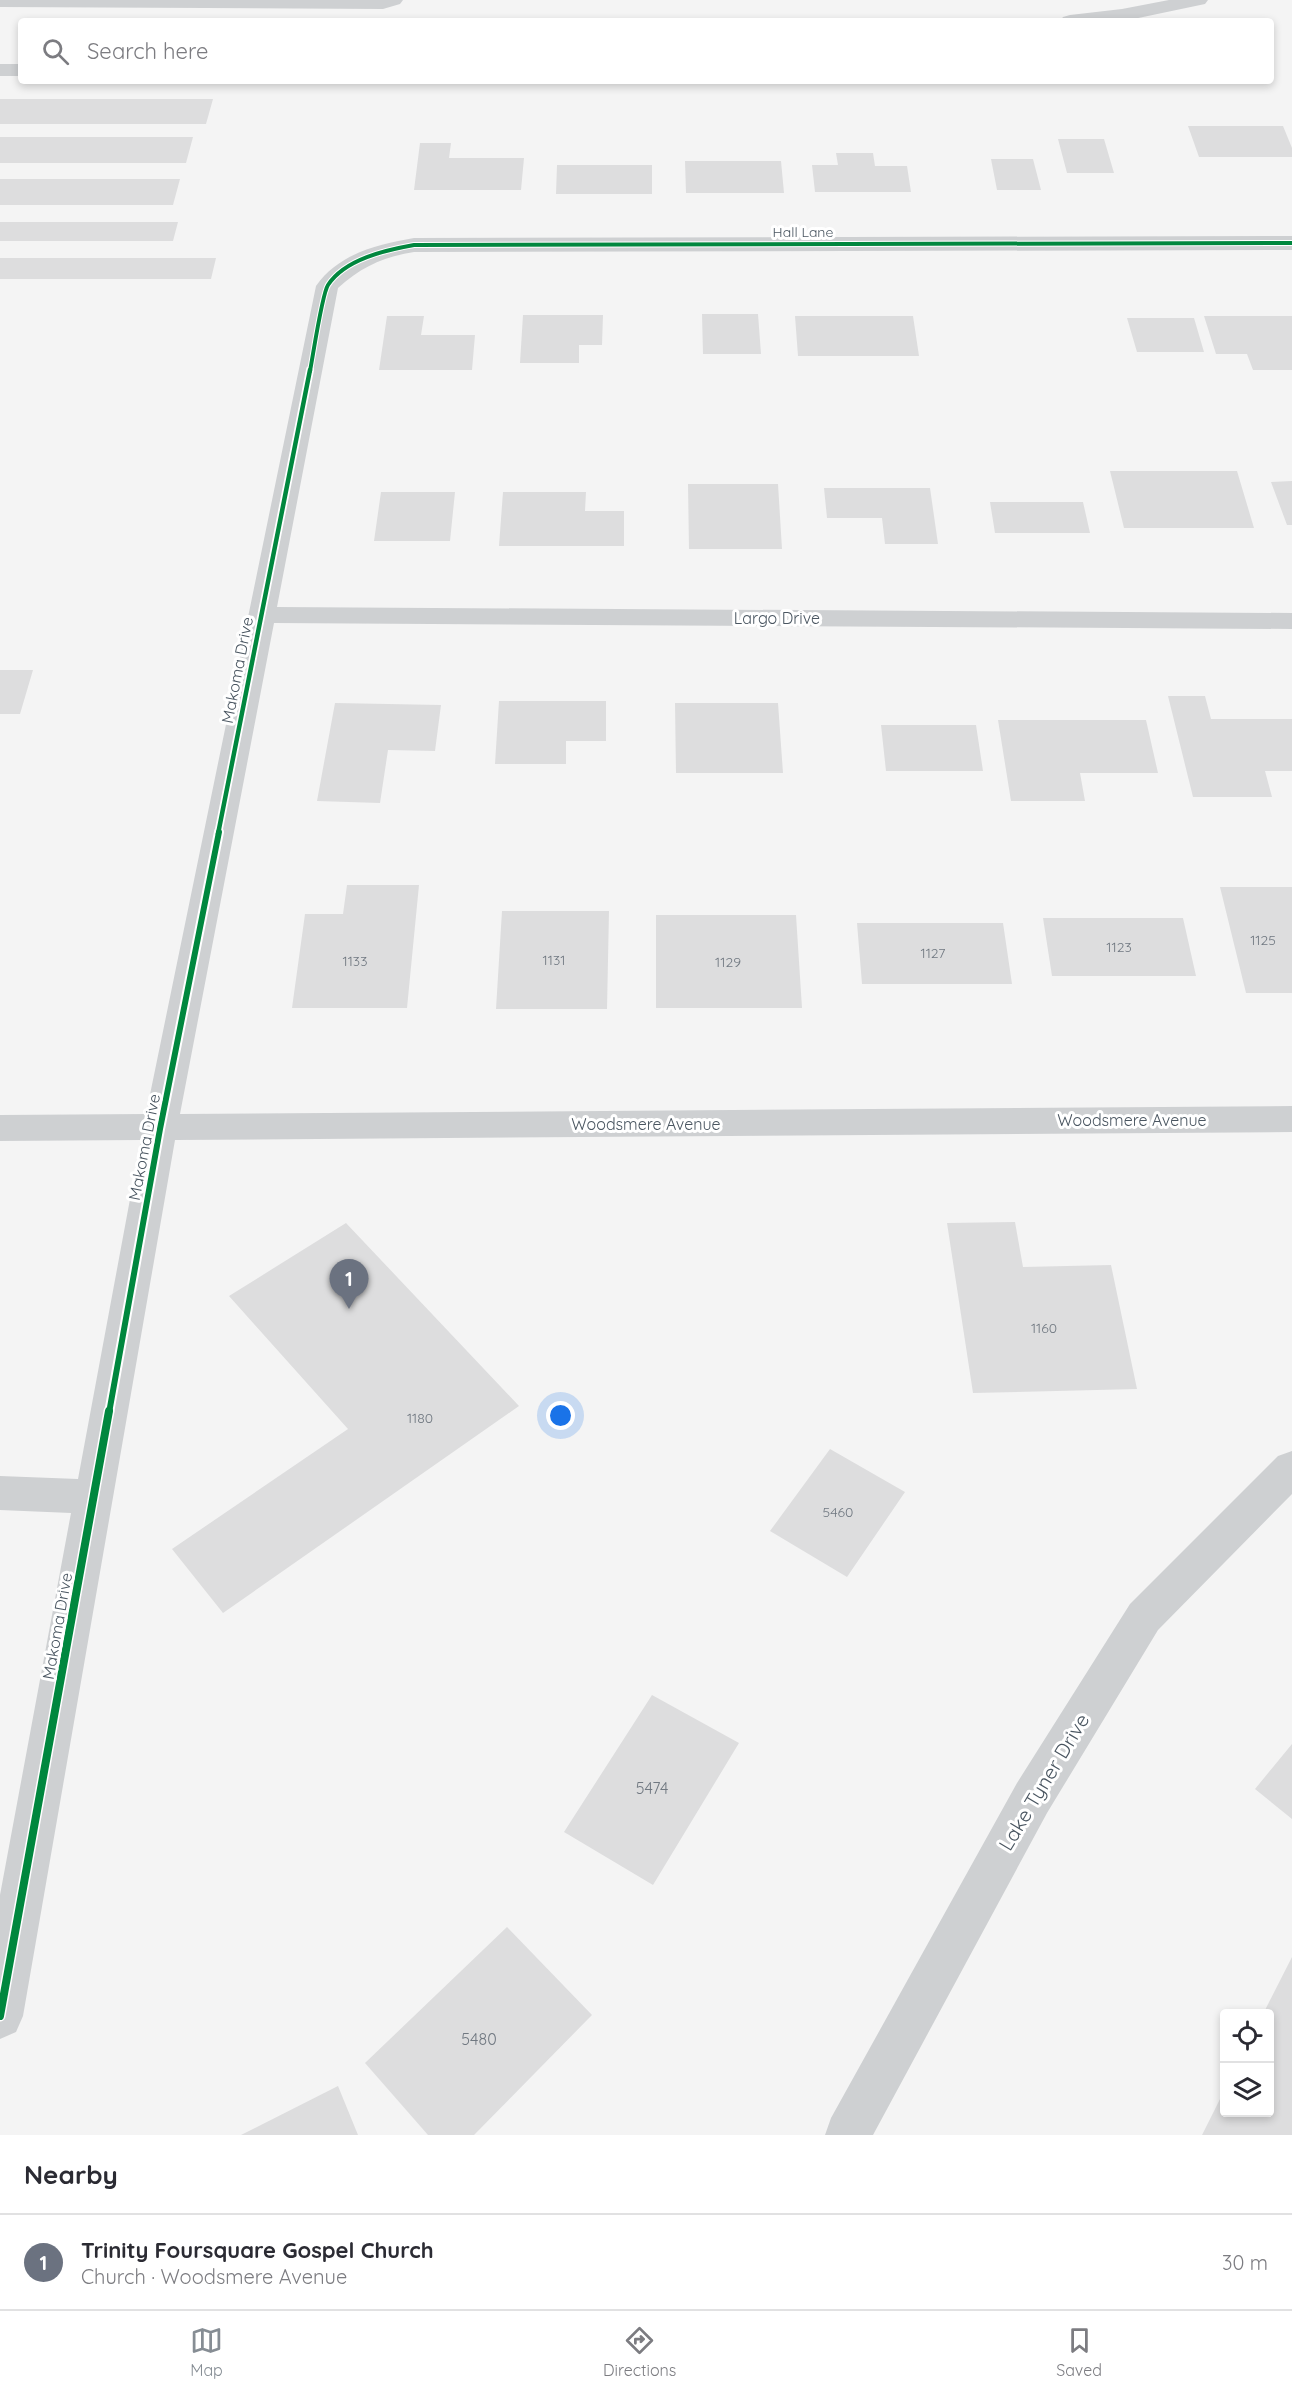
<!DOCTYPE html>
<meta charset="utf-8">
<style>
body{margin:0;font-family:Quicksand,sans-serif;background:#f2f2f3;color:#2b2b33}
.controls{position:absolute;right:18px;bottom:18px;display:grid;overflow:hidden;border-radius:6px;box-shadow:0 3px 9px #0003}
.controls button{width:54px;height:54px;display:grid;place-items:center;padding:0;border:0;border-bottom:2px solid #e1e1e2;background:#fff;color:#2b2b33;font:30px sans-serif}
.you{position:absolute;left:561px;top:1416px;width:21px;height:21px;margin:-15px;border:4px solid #fff;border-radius:50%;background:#1a73e8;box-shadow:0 0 0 9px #1a73e833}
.badge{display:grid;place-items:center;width:39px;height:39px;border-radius:50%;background:#868d94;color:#fff;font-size:20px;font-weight:700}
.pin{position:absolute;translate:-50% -50px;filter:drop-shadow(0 2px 3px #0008)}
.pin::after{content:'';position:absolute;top:32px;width:21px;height:18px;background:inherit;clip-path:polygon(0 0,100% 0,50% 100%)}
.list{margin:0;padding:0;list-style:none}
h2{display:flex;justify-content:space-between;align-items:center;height:78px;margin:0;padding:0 24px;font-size:26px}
h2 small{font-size:20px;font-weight:400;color:#7c7c81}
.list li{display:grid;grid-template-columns:39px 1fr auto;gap:18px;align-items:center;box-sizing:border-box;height:96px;padding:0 24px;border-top:2px solid #e1e1e2}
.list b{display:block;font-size:22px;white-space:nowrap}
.list p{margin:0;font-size:20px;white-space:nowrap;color:#7c7c81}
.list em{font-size:20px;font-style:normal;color:#7c7c81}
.icon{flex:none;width:33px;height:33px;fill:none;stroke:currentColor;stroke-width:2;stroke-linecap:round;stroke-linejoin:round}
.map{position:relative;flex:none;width:1292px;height:2135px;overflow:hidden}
.search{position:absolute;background:#fff;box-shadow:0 3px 9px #0003;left:18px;right:18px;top:18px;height:66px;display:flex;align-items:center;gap:15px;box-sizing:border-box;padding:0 21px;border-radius:6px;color:#7c7c81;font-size:22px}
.sheet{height:174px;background:#fff}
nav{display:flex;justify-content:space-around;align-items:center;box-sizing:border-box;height:84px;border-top:2px solid #e1e1e2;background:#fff;font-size:16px;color:#7c7c81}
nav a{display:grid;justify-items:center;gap:3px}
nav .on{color:#868d94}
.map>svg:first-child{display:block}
.building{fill:#ddddde}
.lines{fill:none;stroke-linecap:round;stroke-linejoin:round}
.minor{fill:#ced0d2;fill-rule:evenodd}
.cycleway-far3-casing{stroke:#fff;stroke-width:6}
.cycleway-far2-casing{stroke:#fff;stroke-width:8}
.cycleway-far1-casing{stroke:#fff;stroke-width:10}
.cycleway-casing{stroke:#fff;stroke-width:11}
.cycleway-far3{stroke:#00873e;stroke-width:4}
.cycleway-far2{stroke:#00873e;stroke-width:4.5}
.cycleway-far1{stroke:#00873e;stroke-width:6}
.cycleway{stroke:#00873e;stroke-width:8}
.labels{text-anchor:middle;stroke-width:6;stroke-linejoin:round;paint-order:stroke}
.far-street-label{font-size:14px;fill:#4a5661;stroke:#fff}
.number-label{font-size:14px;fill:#707881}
.street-label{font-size:16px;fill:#4a5661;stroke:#fff}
.near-number-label{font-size:16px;fill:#707881}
.near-street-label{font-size:20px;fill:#4a5661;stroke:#fff}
</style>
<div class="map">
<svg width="1292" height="2135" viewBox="0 0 1292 2135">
<rect width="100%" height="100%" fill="#f4f4f4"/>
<path class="building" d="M 0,99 L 213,99 L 206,124 L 0,124 Z
M 1188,126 L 1283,126 L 1292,148 L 1292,157 L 1199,157 Z
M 0,137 L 193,137 L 186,163 L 0,163 Z
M 1058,139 L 1104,139 L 1114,173 L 1067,173 Z
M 420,143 L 451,143 L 449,158 L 524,158 L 521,190 L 414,190 Z
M 836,153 L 873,153 L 875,166 L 907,166 L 911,192 L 815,192 L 812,165 L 838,165 Z
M 991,159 L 1033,159 L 1041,190 L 997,190 Z
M 685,161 L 781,161 L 784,193 L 686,193 Z
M 557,165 L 652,165 L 652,194 L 556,194 Z
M 0,179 L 180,179 L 173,205 L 0,205 Z
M 0,222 L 178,222 L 173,241 L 0,241 Z
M 0,258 L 216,258 L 211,279 L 0,279 Z
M 702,314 L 758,314 L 761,354 L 703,354 Z
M 523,315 L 603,315 L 602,345 L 579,345 L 579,363 L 520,363 Z
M 387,316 L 424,316 L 421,335 L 475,335 L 472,370 L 379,370 Z
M 795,316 L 913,316 L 919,356 L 798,356 Z
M 1204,316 L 1292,316 L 1292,370 L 1253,370 L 1247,354 L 1216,354 Z
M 1127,318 L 1194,318 L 1204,352 L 1137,352 Z
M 1110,471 L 1237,471 L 1254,528 L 1124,528 Z
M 1292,481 L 1292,525 L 1287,525 L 1271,482 Z
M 688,484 L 778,484 L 782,549 L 689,549 Z
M 824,488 L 930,488 L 938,544 L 885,544 L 882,518 L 827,518 Z
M 381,492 L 455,492 L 450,541 L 374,541 Z
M 503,492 L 586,492 L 585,511 L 624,511 L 624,546 L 499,546 Z
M 990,502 L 1083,502 L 1090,533 L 995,533 Z
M 0,670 L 33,670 L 20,714 L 0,714 Z
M 1168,696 L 1205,696 L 1211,719 L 1292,719 L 1292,771 L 1265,771 L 1272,797 L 1193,797 Z
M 499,701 L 606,701 L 606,741 L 566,741 L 566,764 L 495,764 Z
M 335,703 L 441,705 L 435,751 L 388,750 L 380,803 L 317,801 Z
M 675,703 L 778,703 L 783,773 L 676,773 Z
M 998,720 L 1146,720 L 1158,773 L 1080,773 L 1085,801 L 1011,801 Z
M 881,725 L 976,725 L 983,771 L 886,771 Z
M 347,885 L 419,885 L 407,1008 L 292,1008 L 305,914 L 343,914 Z
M 1220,887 L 1292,887 L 1292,993 L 1246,993 Z
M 502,911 L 609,911 L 607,1009 L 496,1009 Z
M 656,915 L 796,915 L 802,1008 L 656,1008 Z
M 1043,918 L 1183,918 L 1196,976 L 1052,976 Z
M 857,923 L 1003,923 L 1012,984 L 862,984 Z
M 1015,1222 L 1023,1267 L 1111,1265 L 1137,1389 L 973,1393 L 947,1223 Z
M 346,1223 L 519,1406 L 223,1613 L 172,1549 L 348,1429 L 229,1296 Z
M 830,1449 L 905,1492 L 847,1577 L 770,1531 Z
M 652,1695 L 739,1743 L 653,1885 L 564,1832 Z
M 1292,1744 L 1292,1819 L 1255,1789 Z
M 507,1927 L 592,2015 L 474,2135 L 428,2135 L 365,2063 Z
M 1292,1957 L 1292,2135 L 1202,2135 L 1224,2091 L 1224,2112 L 1270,2112 L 1270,2014 L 1263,2014 Z
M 338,2086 L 358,2135 L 241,2135 Z"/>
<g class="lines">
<path class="minor" d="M 0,0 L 403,0 L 400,4 L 383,9 L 0,7 Z
M 1169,0 L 1208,0 L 1205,4 L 1124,21 L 1060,21 L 1063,17 L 1070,15 L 1122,9 Z
M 0,64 L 21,64 L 21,76 L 0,76 Z
M 1292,236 L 1292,250 L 414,252 C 383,257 361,267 338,288 L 277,607 L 1292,613 L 1292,629 L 274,623 L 180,1114 L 1292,1106 L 1292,1132 L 175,1140 L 23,2016 L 16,2032 L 0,2039 L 0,1895 L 71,1513 L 0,1510 L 0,1476 L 78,1479 L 141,1140 L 0,1141 L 0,1115 L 146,1114 L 316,286 C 338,254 378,244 414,238 Z
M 1292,1451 L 1292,1494 L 1158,1630 L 1047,1813 L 873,2135 L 825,2135 L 831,2118 L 1017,1783 L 1130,1604 L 1278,1456 Z"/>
<defs>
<path id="cycleway-far3" d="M 310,371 C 313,356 322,294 328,285 C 345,259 386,250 414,245 L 1292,243"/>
<path id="cycleway-far2" d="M 218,834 L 310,370"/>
<path id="cycleway-far1" d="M 109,1413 L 160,1129 L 219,832"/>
<path id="cycleway" d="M 0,2016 L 109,1411"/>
</defs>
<use href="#cycleway-far3" class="cycleway-far3-casing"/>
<use href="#cycleway-far2" class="cycleway-far2-casing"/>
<use href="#cycleway-far1" class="cycleway-far1-casing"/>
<use href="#cycleway" class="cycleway-casing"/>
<use href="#cycleway-far3" class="cycleway-far3"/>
<use href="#cycleway-far2" class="cycleway-far2"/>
<use href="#cycleway-far1" class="cycleway-far1"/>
<use href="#cycleway" class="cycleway"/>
</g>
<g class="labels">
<g class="far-street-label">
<text x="803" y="237">Hall Lane</text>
</g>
<g class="number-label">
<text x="1263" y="945">1125</text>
<text x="1119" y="952">1123</text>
<text x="933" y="958">1127</text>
<text x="554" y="965">1131</text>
<text x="355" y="966">1133</text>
<text x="728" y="967">1129</text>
<text x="1044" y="1333">1160</text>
<text x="420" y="1423">1180</text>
<text x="838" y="1517">5460</text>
</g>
<g class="street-label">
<text x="777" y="624">Largo Drive</text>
<text transform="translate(237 670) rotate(-79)" y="6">Makoma Drive</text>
<text x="1132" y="1126">Woodsmere Avenue</text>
<text x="646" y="1130">Woodsmere Avenue</text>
<text transform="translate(144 1147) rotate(-79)" y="6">Makoma Drive</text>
<text transform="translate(57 1626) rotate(-80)" y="6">Makoma Drive</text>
</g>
<g class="near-number-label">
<text x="652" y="1794">5474</text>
<text x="479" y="2045">5480</text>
</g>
<g class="near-street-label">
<text transform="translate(1044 1782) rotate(-59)" y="7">Lake Tyner Drive</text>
</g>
</g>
</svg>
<div class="controls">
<button><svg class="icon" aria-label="locate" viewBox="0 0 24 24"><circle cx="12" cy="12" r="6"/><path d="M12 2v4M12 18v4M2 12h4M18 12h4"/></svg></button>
<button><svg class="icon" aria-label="layers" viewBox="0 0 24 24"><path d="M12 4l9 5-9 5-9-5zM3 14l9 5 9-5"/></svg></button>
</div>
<div class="you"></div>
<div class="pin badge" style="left:349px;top:1309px;background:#6b7280">1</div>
<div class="search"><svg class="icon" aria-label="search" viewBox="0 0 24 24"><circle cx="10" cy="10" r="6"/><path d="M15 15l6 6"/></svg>Search here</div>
</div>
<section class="sheet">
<h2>Nearby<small></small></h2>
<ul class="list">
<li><span class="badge" style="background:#6b7280">1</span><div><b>Trinity Foursquare Gospel Church</b><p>Church · Woodsmere Avenue</p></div><em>30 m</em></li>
</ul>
</section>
<nav>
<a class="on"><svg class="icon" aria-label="map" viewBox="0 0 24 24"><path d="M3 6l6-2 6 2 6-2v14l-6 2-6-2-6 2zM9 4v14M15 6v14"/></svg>Map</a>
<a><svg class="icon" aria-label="directions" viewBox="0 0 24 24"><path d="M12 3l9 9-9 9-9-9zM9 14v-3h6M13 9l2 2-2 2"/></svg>Directions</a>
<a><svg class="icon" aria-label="saved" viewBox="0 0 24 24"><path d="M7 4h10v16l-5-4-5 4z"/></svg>Saved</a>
</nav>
